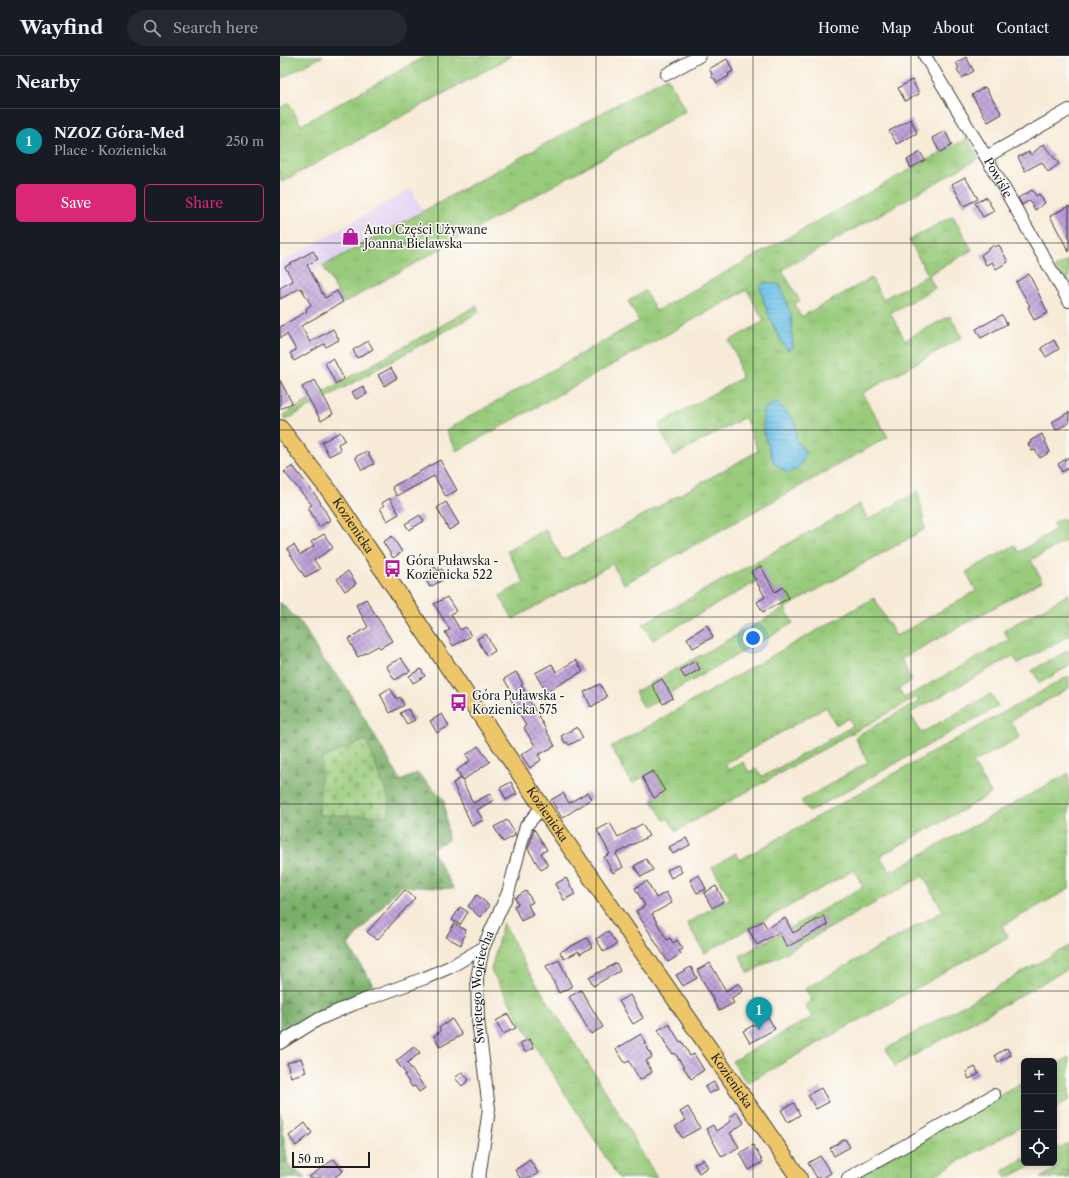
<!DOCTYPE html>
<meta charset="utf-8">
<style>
body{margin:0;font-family:"Libre Caslon Text",serif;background:#242831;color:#f1f3f6}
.controls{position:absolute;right:12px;bottom:12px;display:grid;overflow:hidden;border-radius:6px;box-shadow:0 2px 6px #0003}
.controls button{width:36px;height:36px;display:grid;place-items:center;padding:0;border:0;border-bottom:1px solid #363941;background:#171b24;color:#f1f3f6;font:20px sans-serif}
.scale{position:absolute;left:12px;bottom:10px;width:78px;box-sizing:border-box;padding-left:4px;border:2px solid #1c1c1c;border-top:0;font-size:11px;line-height:14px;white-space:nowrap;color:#1c1c1c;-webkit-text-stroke:3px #fdfcf7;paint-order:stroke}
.you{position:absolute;left:473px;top:582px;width:14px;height:14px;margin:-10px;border:3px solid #fff;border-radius:50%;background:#1a73e8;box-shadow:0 0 0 6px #1a73e833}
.badge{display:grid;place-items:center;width:26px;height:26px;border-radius:50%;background:#db2777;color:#fff;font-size:13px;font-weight:700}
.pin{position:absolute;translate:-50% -33px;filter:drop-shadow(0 1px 2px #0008)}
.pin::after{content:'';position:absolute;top:21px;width:14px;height:12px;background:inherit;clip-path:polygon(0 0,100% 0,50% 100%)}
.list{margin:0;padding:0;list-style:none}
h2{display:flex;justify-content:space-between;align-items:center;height:52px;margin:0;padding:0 16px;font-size:17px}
h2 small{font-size:13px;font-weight:400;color:#9ea1a6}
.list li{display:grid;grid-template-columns:26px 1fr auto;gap:12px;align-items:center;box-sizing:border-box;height:64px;padding:0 16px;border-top:1px solid #363941}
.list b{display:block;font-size:15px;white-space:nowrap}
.list p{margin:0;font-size:13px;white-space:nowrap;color:#9ea1a6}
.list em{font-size:13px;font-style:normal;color:#9ea1a6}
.actions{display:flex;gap:8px;padding:12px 16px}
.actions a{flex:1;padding:9px 0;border:1px solid #db2777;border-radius:6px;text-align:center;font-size:14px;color:#db2777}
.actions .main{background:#db2777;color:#fff}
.icon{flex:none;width:22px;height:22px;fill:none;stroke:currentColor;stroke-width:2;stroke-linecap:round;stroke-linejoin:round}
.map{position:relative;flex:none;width:789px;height:1122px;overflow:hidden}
header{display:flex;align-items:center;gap:24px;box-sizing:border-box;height:56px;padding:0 20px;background:#171b24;border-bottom:1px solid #363941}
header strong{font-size:19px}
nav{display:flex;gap:22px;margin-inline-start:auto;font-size:14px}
.search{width:280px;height:36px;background:#242831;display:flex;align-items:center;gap:10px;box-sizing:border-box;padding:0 14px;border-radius:22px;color:#9ea1a6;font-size:15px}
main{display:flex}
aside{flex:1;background:#171b24}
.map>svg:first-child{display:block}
.built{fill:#e3d3f3}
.grass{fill:url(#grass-tufts);stroke:#5a744c;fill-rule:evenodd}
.forest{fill:url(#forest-firs);stroke:#4b6644}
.cemetery{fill:url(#cemetery-stones);stroke:#5a744c}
.water{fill:url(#water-rules);stroke:#456f83}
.building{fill:url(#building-cross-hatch)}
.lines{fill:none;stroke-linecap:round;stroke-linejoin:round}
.minor-casing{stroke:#3d3b38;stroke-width:14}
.major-casing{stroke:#3d3b38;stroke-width:18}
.minor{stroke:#fff;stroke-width:12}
.major{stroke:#ecc669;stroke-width:16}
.grid{fill:none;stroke:#1c1c1c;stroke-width:1;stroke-opacity:0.55}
.labels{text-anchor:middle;stroke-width:3;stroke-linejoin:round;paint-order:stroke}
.street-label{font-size:12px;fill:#1c1c1c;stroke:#fdfcf7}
.poi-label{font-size:12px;fill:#1c1c1c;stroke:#fdfcf7;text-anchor:start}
</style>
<header>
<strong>Wayfind</strong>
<div class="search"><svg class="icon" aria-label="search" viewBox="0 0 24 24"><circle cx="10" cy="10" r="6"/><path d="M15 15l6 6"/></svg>Search here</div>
<nav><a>Home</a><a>Map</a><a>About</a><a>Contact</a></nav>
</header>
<main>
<aside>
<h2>Nearby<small></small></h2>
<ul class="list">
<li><span class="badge" style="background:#0f9aa8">1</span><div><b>NZOZ Góra-Med</b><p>Place · Kozienicka</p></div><em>250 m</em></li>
</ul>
<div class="actions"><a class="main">Save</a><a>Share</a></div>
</aside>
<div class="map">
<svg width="789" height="1122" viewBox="0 0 789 1122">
<defs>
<pattern id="grass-tufts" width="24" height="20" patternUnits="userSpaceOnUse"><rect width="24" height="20" fill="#99cb7b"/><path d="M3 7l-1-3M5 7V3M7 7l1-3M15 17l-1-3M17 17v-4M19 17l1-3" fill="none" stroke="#83ae6a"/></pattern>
<pattern id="forest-firs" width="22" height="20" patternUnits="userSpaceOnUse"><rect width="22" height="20" fill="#7aaf6b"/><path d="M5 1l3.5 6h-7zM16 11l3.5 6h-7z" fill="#638e57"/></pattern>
<pattern id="cemetery-stones" width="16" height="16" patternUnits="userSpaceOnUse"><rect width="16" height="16" fill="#99cb7b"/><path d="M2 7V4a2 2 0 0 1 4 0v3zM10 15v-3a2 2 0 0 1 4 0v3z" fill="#83ae6a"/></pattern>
<pattern id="water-rules" width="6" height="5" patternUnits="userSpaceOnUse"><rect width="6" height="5" fill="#6ec2ea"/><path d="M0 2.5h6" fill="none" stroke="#5fa6c8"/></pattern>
<pattern id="building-cross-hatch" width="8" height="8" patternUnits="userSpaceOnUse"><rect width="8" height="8" fill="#bc9dd7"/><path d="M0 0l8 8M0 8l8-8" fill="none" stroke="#987fae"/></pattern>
</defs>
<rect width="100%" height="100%" fill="#fdfcf7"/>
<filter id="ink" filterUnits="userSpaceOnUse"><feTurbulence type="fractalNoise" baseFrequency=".025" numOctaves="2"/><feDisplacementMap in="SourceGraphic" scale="8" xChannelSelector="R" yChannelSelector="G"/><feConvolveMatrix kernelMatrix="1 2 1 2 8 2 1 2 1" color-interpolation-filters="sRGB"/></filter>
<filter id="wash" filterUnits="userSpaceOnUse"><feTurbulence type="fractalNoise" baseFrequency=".012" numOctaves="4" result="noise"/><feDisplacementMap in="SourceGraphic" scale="16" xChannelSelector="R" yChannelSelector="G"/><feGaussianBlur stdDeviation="0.9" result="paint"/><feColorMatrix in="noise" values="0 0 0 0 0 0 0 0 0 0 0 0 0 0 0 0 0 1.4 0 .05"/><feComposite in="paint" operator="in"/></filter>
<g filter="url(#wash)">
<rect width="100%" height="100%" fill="#f7ebd8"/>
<path class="built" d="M 131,133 L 143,154 L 0,233 L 0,207 Z"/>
<path class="grass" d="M 0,0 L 43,0 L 0,23 Z
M 146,0 L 232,0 L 2,126 L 0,122 L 0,52 L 9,47 L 21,69 Z
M 387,21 L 406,55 L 64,247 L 43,210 Z
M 687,82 L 699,102 L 502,214 L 520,245 L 514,248 L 521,261 L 591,222 L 603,243 L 648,219 L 629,184 L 673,160 L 692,194 L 648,219 L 655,232 L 610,257 L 625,284 L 670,260 L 682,281 L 583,337 L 608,381 L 344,528 L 332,508 L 233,563 L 220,540 L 244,526 L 227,495 L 265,473 L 283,504 L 478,395 L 465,361 L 394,400 L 378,369 L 461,322 L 457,301 L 449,285 L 484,265 L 467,234 L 177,395 L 166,374 L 359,265 L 348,245 L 365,235 L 376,255 Z
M 789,204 L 789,225 L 784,228 L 775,212 Z
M 196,250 L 199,256 L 178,268 L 6,364 L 3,359 Z
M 638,435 L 645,473 L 505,552 L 513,567 L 364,652 L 355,636 L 505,552 L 485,521 L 373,584 L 363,568 L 580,448 L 588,464 Z
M 783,462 L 789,472 L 789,483 L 751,504 L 762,525 L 621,603 L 632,625 L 619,633 L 624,642 L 729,584 L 724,574 L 789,538 L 789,580 L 738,607 L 733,600 L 630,657 L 641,677 L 711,638 L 718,650 L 529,756 L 521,745 L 588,706 L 575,681 L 639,645 L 637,641 L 396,775 L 388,762 L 384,764 L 372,744 L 386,736 L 374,715 L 352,727 L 331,691 L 594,542 L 616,580 L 696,535 L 686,516 L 735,489 L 739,496 L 776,473 L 773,467 ZM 546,651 L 556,669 L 569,662 L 573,670 L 482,721 L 476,712 L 469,716 L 463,706 L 449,714 L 445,708 Z
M 789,594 L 789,610 L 760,627 L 752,614 Z
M 789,620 L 789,632 L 730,665 L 740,681 L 693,707 L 711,738 L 600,800 L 610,816 L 789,717 L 789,833 L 722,870 L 728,881 L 467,1027 L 452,1005 L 532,961 L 525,949 L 532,945 L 525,933 L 663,855 L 643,820 L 469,917 L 460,900 L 583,831 L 574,814 L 425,897 L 407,867 L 450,842 L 432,811 L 456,797 L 460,804 Z
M 223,866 L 247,913 L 330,1042 L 377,1122 L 339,1122 L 258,995 L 211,914 Z
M 789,890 L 789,912 L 615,1010 L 606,993 Z
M 789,1001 L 789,1044 L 774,1052 L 774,1010 Z
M 744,1026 L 744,1069 L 649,1122 L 572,1122 Z
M 774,1086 L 779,1093 L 789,1087 L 789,1122 L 760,1122 L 774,1114 L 771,1107 L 774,1107 Z
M 744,1102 L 744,1107 L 756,1107 L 727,1122 L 723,1115 Z"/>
<path class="forest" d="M 0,546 L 22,568 L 41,601 L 65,629 L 121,725 L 137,717 L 164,743 L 168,784 L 151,793 L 174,833 L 120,830 L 68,889 L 98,936 L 32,960 L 0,980 Z
M 0,1057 L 8,1109 L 26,1122 L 0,1122 Z"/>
<path class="cemetery" d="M 86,684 L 111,749 L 107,760 L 39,759 L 42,702 Z"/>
<path class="water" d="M 487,226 L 500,229 L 511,258 L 513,291 L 507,294 C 494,274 485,253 480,230 Z
M 497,346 L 516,367 L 516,384 L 526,397 C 522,407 520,414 508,417 L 494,407 L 483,375 L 483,353 Z"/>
<g id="blocks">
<path class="building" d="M 686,1 L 694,15 L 682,22 L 677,13 L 679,12 L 676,7 Z
M 447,3 L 453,15 L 448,18 L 449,20 L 437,27 L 435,23 L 431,21 L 432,18 L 429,13 Z
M 632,24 L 639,38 L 625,45 L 618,32 Z
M 705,31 L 722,58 L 708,66 L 692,39 Z
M 631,63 L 637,77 L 617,88 L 609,75 Z
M 665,75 L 672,89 L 660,96 L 652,82 Z
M 763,88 L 779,108 L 768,116 L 762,106 L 745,115 L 738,101 L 749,96 L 751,99 Z
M 640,96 L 645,104 L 631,112 L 627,104 Z
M 685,121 L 698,143 L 684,150 L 672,128 Z
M 752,134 L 756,140 L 759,138 L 765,147 L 755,154 L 750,144 L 742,149 L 738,142 Z
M 706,141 L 714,155 L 703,161 L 695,147 Z
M 789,150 L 789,196 L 770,160 Z
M 714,189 L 715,191 L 719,189 L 728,206 L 716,213 L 712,206 L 706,209 L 701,199 Z
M 33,195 L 38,203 L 27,209 L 45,242 L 57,235 L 63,246 L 21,270 L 30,286 L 53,273 L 59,284 L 46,291 L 44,288 L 14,305 L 10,297 L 16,294 L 7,278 L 0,282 L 0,271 L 27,255 L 26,253 L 31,249 L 21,232 L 0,243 L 0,232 L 13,225 L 5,211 Z
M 749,218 L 768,257 L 754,264 L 748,251 L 750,250 L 736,226 Z
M 722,259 L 727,268 L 701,282 L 696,273 Z
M 774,284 L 779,293 L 766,301 L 761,292 Z
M 88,285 L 93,293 L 77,302 L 73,294 Z
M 53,302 L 64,323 L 56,328 L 45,307 Z
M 111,312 L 117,322 L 104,330 L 98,319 Z
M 0,324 L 12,347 L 0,353 Z
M 35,324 L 53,358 L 41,365 L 22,331 Z
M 83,330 L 87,338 L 76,343 L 72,336 Z
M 789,356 L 789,367 L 776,374 L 772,366 Z
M 60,376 L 65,384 L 58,388 L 61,394 L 49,400 L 42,386 Z
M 762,378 L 770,396 L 760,402 L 755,394 L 752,395 L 748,388 L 751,387 L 750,385 Z
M 87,395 L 94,408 L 82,414 L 75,401 Z
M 789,401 L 789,412 L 782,416 L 778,408 Z
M 160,404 L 177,434 L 166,441 L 154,420 L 117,440 L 112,431 Z
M 13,410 L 39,444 L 50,464 L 39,471 L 28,451 L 32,449 L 4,416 Z
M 110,442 L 119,458 L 107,465 L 100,452 L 104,450 L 102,447 Z
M 166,446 L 179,468 L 169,474 L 157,452 Z
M 140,459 L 144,465 L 129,474 L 125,468 Z
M 44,478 L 53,492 L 34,504 L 40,513 L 25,521 L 7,493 L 14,489 L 20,499 L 34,490 L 31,486 Z
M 112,480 L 122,496 L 113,502 L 103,486 Z
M 481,510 L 495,536 L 503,531 L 509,542 L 483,556 L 477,546 L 485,541 L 471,516 Z
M 155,511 L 158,515 L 162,513 L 166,522 L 150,531 L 143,518 Z
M 68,515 L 76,528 L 65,535 L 57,523 Z
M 167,541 L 176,555 L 171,558 L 180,574 L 186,571 L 191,580 L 173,590 L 165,576 L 170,574 L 154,548 Z
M 86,543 L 112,585 L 100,592 L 98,590 L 78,601 L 68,583 L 88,571 L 76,549 Z
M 427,569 L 433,581 L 413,592 L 407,582 Z
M 206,578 L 215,595 L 207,600 L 197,583 Z
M 121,602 L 130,615 L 115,624 L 106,610 Z
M 296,604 L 303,615 L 266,636 L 255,617 L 272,608 L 276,616 Z
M 415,605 L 420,613 L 405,622 L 400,614 Z
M 141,613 L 145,620 L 133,627 L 129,620 Z
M 236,616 L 243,628 L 241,629 L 275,690 L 258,699 L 261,704 L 250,712 L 241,699 L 255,690 L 244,672 L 246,670 L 230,642 L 234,640 L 224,623 Z
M 382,623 L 393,642 L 383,648 L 372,629 Z
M 320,628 L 327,641 L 311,651 L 304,636 Z
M 110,632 L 117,643 L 120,641 L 124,649 L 110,657 L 100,638 Z
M 128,653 L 135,664 L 127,668 L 120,657 Z
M 162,658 L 169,670 L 157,677 L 150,665 Z
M 297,671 L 303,682 L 289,689 L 287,686 L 285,687 L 281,680 Z
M 198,690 L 210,706 L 183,724 L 177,714 L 190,705 L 186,699 Z
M 373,715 L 385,735 L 374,742 L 362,721 Z
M 181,722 L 193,747 L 210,738 L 214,744 L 197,754 L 203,764 L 192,770 L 173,727 Z
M 231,726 L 237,738 L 226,744 L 220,732 Z
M 308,736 L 312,743 L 282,762 L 271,744 L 283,737 L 289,747 Z
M 227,764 L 236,779 L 223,786 L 214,771 Z
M 330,767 L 338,781 L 362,768 L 369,780 L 336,798 L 343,811 L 333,817 L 324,801 L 330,798 L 317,774 Z
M 254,773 L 267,794 L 261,797 L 268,810 L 261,814 L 248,793 Z
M 406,782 L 410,789 L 393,798 L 389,791 Z
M 366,803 L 373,814 L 361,821 L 354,810 Z
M 398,809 L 402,816 L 391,822 L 387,814 Z
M 419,819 L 426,833 L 417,837 L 410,824 Z
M 286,822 L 295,838 L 284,844 L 275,828 Z
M 367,825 L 376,842 L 386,836 L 392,847 L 372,858 L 387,884 L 390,882 L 393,887 L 397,884 L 403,893 L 399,895 L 401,898 L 388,906 L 356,855 L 365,850 L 355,832 Z
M 436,830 L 444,845 L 432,852 L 424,837 Z
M 125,834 L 135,842 L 97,884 L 87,876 Z
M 246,835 L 253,846 L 248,849 L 253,859 L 241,865 L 234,850 L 238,848 L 235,842 Z
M 197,839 L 210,850 L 200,861 L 188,850 Z
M 180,851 L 188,856 L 180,869 L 172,864 Z
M 544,860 L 548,869 L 507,891 L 499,876 L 477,889 L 468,873 L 483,865 L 487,872 L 505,862 L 513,877 Z
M 174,868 L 186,874 L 181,889 L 166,881 Z
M 328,875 L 337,888 L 324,896 L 316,883 Z
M 307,882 L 312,891 L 300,898 L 299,895 L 284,903 L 280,896 Z
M 279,904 L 292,931 L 279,937 L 266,910 Z
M 336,907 L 340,915 L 313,930 L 309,922 Z
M 430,907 L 446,935 L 459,927 L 463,933 L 462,936 L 451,942 L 454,947 L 439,955 L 417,914 Z
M 411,911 L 417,922 L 403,930 L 396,919 Z
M 301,934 L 323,971 L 311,978 L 289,941 Z
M 350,939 L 363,962 L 353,968 L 339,945 Z
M 228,958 L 236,972 L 223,978 L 216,965 Z
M 488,961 L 495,973 L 470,987 L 463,975 Z
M 172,963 L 182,979 L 160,991 L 154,980 L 161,975 L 159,972 Z
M 389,968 L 400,986 L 402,985 L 410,1000 L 414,998 L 424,1014 L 411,1023 L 395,997 L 393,998 L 388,992 L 378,974 Z
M 361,978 L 372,1001 L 366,1005 L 372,1016 L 360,1024 L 349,1005 L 345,1007 L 336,993 Z
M 250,983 L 254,992 L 245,996 L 240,987 Z
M 135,990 L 140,997 L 127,1007 L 145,1032 L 139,1036 L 135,1030 L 132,1031 L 124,1019 L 126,1018 L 116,1005 Z
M 727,992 L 731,999 L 718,1006 L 715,999 Z
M 21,1002 L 26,1016 L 11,1021 L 7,1007 Z
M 695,1011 L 699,1018 L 689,1023 L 686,1016 Z
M 182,1016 L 189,1024 L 182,1030 L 175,1022 Z
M 434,1026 L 438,1033 L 429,1038 L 425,1031 Z
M 541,1032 L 549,1046 L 536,1053 L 528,1039 Z
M 514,1047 L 520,1059 L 508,1066 L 501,1054 Z
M 408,1051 L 420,1072 L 402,1082 L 395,1070 L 406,1064 L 400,1056 Z
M 457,1056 L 464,1067 L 450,1077 L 459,1091 L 442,1101 L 426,1073 L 433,1069 L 436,1075 L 451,1065 L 449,1062 Z
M 25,1067 L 32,1077 L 16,1090 L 9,1080 Z
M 565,1083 L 570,1091 L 554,1100 L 550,1092 Z
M 473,1089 L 483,1106 L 469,1114 L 460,1097 Z
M 540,1100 L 551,1117 L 543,1122 L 537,1122 L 528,1107 Z
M 54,1103 L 63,1115 L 54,1122 L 28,1122 Z
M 423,1103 L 428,1111 L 419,1117 L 414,1108 Z
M 250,1104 L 258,1117 L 251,1122 L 240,1122 L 235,1114 Z"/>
</g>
</g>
<g filter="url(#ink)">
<use href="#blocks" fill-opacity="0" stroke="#3d3b38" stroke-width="1"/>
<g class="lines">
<defs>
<g id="minor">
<path id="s1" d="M 645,0 L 706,101 L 789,245"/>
<path d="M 387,18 L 419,0"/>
<path d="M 706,101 L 789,54"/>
<path d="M 0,987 L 39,963 L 74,948 L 145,922 L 170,911 L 203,892"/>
<path id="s2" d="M 199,1122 L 209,1053 L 198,964 L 197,922 L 203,892 L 228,837 L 246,770 L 262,751"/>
<path d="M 568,1122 L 714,1039"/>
</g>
<g id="major">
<path id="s3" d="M 0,372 L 51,437 L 262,751 L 519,1122"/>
</g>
</defs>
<use href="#minor" class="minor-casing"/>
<use href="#major" class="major-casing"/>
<use href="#minor" class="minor"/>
<use href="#major" class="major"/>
</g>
</g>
<path class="grid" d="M 158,0 L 158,1122M 316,0 L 316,1122M 473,0 L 473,1122M 631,0 L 631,1122M 0,187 L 789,187M 0,374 L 789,374M 0,561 L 789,561M 0,748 L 789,748M 0,935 L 789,935"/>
<defs>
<symbol id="shop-bare" viewBox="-9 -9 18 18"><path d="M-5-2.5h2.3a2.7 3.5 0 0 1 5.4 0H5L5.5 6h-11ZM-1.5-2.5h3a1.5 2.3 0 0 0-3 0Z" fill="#b5179e" stroke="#fdfcf7" stroke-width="2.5" paint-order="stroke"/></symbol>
<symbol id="bus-bare" viewBox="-9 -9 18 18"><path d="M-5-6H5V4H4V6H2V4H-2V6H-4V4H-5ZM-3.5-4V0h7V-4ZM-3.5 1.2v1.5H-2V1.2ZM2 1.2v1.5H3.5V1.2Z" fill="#b5179e" stroke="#fdfcf7" stroke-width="2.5" paint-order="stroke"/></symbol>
</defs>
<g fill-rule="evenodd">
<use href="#shop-bare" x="58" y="168" width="25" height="25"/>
<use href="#bus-bare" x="100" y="500" width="25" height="25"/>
<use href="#bus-bare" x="166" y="634" width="25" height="25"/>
</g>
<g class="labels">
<g class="street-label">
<text dy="4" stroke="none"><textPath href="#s1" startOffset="142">Powiśle</textPath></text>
<text dy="4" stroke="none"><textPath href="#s3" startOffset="122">Kozienicka</textPath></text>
<text dy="4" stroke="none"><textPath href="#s3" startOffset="470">Kozienicka</textPath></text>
<text dy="4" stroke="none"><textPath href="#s2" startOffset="193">Świętego Wojciecha</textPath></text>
<text dy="4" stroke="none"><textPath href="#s3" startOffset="794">Kozienicka</textPath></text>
</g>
<g class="poi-label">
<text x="84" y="178">Auto Części Używane<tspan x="84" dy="14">Joanna Bielawska</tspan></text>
<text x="126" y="509">Góra Puławska -<tspan x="126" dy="14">Kozienicka 522</tspan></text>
<text x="192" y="644">Góra Puławska -<tspan x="192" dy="14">Kozienicka 575</tspan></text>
</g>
</g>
</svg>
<div class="controls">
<button>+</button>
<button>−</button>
<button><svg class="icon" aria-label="locate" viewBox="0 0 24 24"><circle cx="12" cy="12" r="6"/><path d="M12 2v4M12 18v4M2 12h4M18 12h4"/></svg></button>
</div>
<div class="scale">50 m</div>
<div class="you"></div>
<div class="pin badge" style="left:479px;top:974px;background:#0f9aa8">1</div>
</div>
</main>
